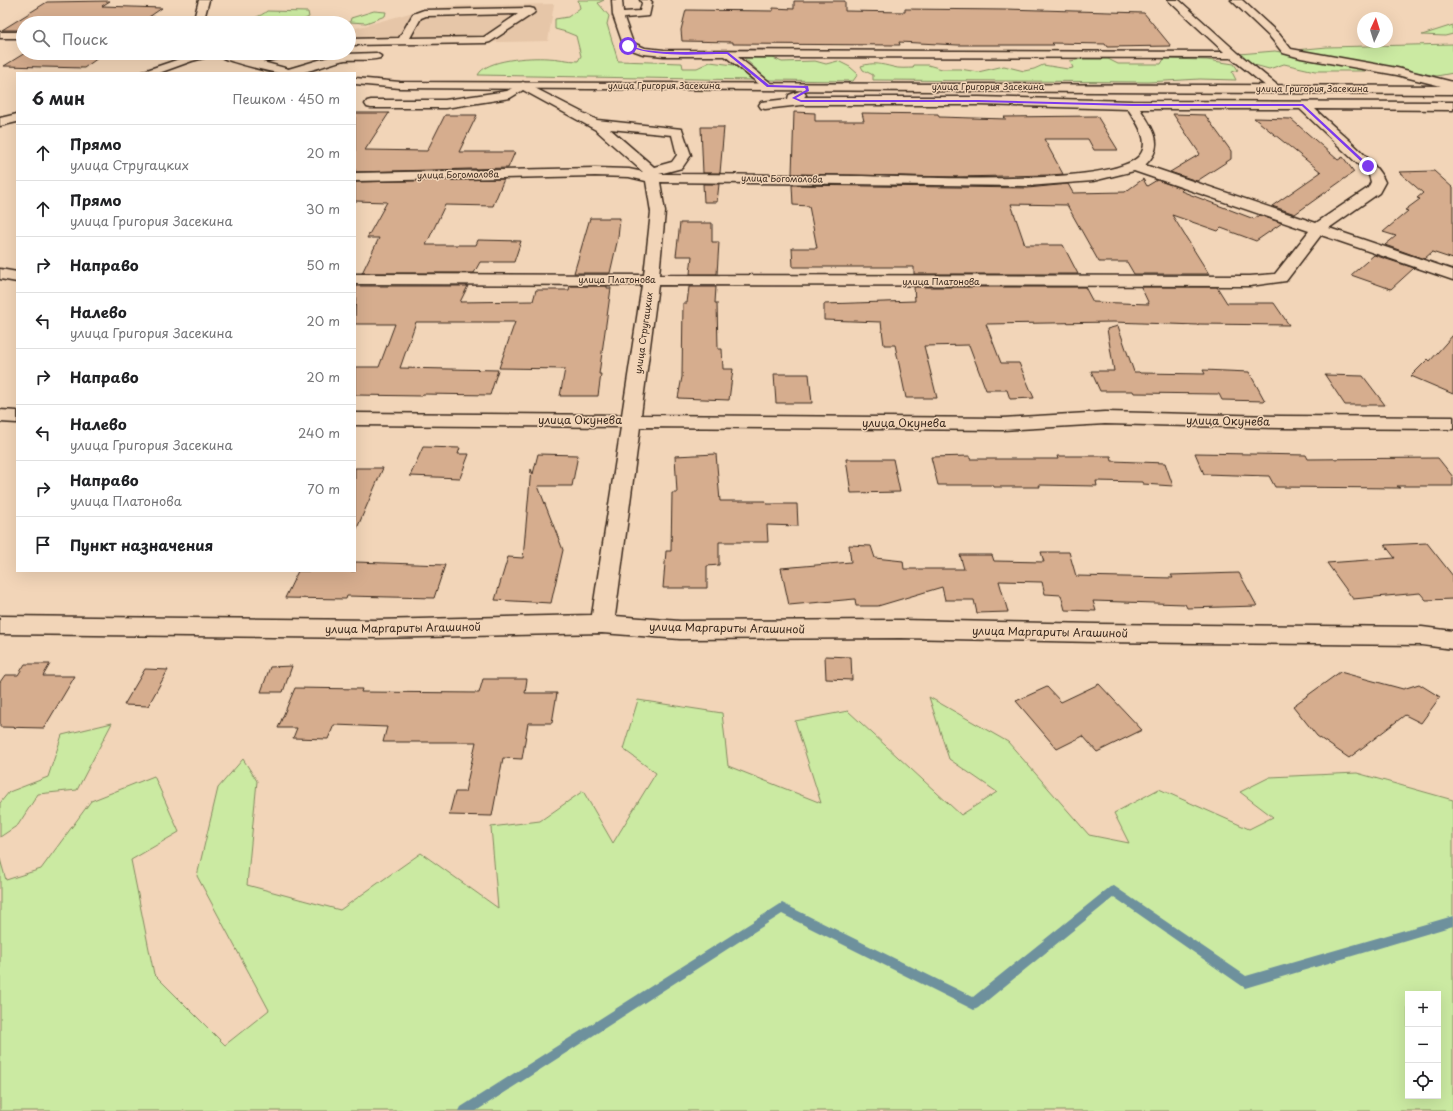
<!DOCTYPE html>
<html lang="ru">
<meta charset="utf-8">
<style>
body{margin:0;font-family:"Playpen Sans",sans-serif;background:#f2f2f2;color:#202124}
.controls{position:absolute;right:12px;bottom:12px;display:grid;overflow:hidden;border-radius:0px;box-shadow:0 4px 16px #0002}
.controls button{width:36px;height:36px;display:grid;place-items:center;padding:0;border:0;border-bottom:1px solid #e0e0e0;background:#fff;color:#202124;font:20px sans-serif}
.compass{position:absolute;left:1357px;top:12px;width:36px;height:36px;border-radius:50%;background:#fff;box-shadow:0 4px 16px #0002;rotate:4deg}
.stop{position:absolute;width:12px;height:12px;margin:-9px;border:3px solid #7c3aed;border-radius:50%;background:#fff}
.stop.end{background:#7c3aed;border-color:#fff;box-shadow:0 1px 4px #0008}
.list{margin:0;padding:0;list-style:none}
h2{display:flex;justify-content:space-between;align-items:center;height:52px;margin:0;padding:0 16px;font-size:17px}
h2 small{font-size:13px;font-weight:400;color:#757577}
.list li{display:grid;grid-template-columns:26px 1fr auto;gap:12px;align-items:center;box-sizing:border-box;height:56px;padding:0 16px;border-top:1px solid #e0e0e0}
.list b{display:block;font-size:15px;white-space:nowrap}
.list p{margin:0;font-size:13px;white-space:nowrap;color:#757577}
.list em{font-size:13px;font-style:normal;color:#757577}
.icon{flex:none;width:22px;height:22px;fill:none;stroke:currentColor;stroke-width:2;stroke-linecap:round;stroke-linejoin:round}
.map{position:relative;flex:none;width:1453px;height:1111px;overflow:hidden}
.search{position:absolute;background:#fff;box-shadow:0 4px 16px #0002;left:16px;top:16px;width:340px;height:44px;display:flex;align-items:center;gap:10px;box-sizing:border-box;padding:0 14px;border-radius:22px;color:#757577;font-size:15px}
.panel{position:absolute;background:#fff;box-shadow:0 4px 16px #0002;left:16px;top:72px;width:340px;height:500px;border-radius:0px}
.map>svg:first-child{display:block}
.built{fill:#e6c6a8}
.green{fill:#cbeaa2;stroke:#838a60;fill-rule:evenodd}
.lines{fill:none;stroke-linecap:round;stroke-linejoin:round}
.stream{fill:#6e919d;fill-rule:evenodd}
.building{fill:#d6ad8e;stroke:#3b2a1e}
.minor-casing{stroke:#3b2a1e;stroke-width:3}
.major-casing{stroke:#3b2a1e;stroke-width:3}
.minor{fill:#f2d5b8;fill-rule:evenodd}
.major{fill:#f2d5b8;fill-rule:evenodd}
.route{fill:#7c3aed}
.labels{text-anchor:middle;stroke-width:3;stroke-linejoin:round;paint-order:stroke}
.far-street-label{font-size:9px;fill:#3b2a1e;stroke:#f2d5b8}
.street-label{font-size:11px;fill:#3b2a1e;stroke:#f2d5b8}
</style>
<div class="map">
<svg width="1453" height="1111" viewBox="0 0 1453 1111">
<rect width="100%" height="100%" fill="#f2d5b8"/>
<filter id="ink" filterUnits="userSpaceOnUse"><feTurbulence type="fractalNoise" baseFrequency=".025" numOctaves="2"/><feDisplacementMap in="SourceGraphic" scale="8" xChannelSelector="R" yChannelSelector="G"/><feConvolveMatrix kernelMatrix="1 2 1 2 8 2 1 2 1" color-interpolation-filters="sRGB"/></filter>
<g filter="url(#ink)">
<path class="built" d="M 554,4 L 548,41 L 349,45 L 349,30 L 417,11 L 450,6 Z"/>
<path class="green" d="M 578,0 L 604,0 L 598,3 L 609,16 L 607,24 L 618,61 L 682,63 L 683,68 L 697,68 L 710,62 L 734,65 L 752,80 L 478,75 C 486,59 530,57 547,58 C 557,58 568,61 578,61 L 581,56 L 576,36 L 566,32 L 555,29 L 555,19 L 568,17 L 580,8 Z
M 267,11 L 308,12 L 309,17 L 297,23 L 245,23 C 252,18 260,17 267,11 Z
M 374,11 L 386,12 L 385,16 L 366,23 L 350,22 L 351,18 Z
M 1453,25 L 1453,34 L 1445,36 L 1422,35 Z
M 1453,44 L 1453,73 L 1437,76 L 1295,50 L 1327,47 Z
M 1275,51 L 1387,71 L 1315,71 L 1284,64 L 1269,69 L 1251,64 L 1239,54 Z
M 744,58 L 773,58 L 782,62 L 815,61 L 826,64 L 838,61 L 850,67 L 858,74 L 853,81 L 768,80 Z
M 1082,59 L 1108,59 L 1118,64 L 1161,64 L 1164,59 L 1207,60 L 1234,64 L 1238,70 L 1232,72 L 1236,80 L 1200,79 L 1148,82 L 873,80 L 873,75 L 863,70 L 861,66 C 873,62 881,64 893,67 C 899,69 907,68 913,68 L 914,65 L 928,65 L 942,69 L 960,69 L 978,72 L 1004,66 L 1024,71 L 1034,69 L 1043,65 L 1068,69 L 1073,68 L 1070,61 Z
M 929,697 L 1008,742 L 1089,835 L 1129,843 L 1114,813 L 1159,789 L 1249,829 L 1273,817 L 1240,792 L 1270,777 L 1357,773 L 1453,800 L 1453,1111 L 0,1111 L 0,859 L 6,880 L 41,869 L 91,801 L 154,776 L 179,832 L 131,860 L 154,974 L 225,1045 L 269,1010 L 197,876 L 218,788 L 243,759 L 257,781 L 247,885 L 340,910 L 421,853 L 498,908 L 491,827 L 540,821 L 583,791 L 613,843 L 656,773 L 623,749 L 638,700 L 722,713 L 728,766 L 821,803 L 795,721 L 848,711 L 961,815 L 997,792 L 949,759 ZM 1408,994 L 1438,994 L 1438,1096 L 1408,1096 Z
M 112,723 L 77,790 L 38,794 L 18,825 L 0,837 L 0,803 L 9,792 L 48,777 L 62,735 Z"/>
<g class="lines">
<path class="stream" d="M 1114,886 L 1246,976 L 1453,916 L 1453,926 L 1245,988 L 1114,897 L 978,1008 L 974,1010 L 782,914 L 476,1111 L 459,1111 L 461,1107 L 782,903 L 973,997 L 1110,887 Z"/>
</g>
<path class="building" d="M 110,1 L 102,6 L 162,8 L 149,17 L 156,17 L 148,23 L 23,23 L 23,30 L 2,30 L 47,2 Z
M 794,1 L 845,1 L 845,11 L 905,12 L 905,9 L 1006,10 L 1005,9 L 1144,13 L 1171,46 L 1107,47 L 1105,44 L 1052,43 L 1054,45 L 958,45 L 899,42 L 900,45 L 733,44 L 733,42 L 682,41 L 681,30 L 686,10 L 773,11 L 773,8 L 794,9 Z
M 25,53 L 105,53 L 84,68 L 4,66 Z
M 794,112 L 815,113 L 815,121 L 864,121 L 862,113 L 938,114 L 939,117 L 1006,119 L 1004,117 L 1097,116 L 1118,150 L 1094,150 L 1088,139 L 1044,139 L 1063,174 L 1050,175 L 958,177 L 792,174 Z
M 355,113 L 389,113 L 365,150 L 427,151 L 445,115 L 477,115 L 459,152 L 515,152 L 508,168 L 355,172 Z
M 1173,114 L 1205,115 L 1231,151 L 1231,159 L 1197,181 L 1170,172 L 1200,154 Z
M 1254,118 L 1291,119 L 1338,160 L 1343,157 L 1354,172 L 1295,214 L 1272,206 L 1321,172 Z
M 701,127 L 724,127 L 720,173 L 703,173 Z
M 1434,171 L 1453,188 L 1453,259 L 1432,252 L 1424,259 L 1385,245 L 1396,236 L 1383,232 L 1408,211 L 1405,210 L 1420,199 L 1417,198 L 1423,193 L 1399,172 Z
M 504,179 L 493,206 L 445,205 L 426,245 L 476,245 L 478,240 L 521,241 L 514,262 L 480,262 L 474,273 L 362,273 L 379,238 L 367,238 L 387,202 L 355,201 L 355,182 Z
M 1143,179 L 1147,186 L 1157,180 L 1183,189 L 1181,191 L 1254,219 L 1259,215 L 1282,223 L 1256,241 L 1221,228 L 1218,231 L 1172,215 L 1209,274 L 1134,274 L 1127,262 L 1099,262 L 1067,205 L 1011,204 L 1025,245 L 1063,245 L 1078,274 L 914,274 L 914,267 L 793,267 L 792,248 L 817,248 L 809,206 L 793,205 L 792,185 L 1028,188 L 1068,184 L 1073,193 L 1125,192 Z
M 703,184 L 719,184 L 717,202 L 704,202 Z
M 590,218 L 620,218 L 618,238 L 610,273 L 574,273 Z
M 680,223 L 712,223 L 712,242 L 719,242 L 717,274 L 690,274 L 692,256 L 676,256 Z
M 1374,255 L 1414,268 L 1391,289 L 1351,275 Z
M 356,286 L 468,286 L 460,302 L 533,301 L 536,290 L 569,290 L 570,286 L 607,286 L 607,288 L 611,288 L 599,374 L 601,374 L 598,396 L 560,396 L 565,369 L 499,368 L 515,322 L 416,322 L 400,368 L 498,370 L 490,395 L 423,394 L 422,396 L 355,395 L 355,367 L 379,367 L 395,324 L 355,324 Z
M 689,287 L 716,287 L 715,303 L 717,303 L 718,349 L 722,349 L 723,369 L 733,369 L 729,400 L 678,398 L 682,377 L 683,303 L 687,303 Z
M 914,287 L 1085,287 L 1093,302 L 1149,304 L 1141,287 L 1217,287 L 1227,303 L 1274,303 L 1289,325 L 1198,324 L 1198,325 L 1113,322 L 986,324 L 1001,363 L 1019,363 L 1034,398 L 1010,399 L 1007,390 L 986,390 L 969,345 L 924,346 L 937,398 L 906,398 L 895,345 L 884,345 L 881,322 L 824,320 L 824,304 L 915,301 Z
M 1118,326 L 1134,372 L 1139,372 L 1140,373 L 1205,374 L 1203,370 L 1249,372 L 1265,401 L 1222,400 L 1219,394 L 1134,393 L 1133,391 L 1100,391 L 1091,371 L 1114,371 L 1107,329 Z
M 1453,335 L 1453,394 L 1411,376 L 1428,359 L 1430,361 Z
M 774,374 L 809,374 L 812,403 L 776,403 Z
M 1325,375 L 1363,376 L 1385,405 L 1345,405 Z
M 423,447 L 460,448 L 458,454 L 469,454 L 460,478 L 410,476 Z
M 1195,453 L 1306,455 L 1308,459 L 1438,458 L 1453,477 L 1453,486 L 1397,486 L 1400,488 L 1275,487 L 1269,476 L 1204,474 Z
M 538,454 L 578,455 L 572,486 L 538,486 L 563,550 L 551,603 L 495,600 L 508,557 L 523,558 L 531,469 L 533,474 Z
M 716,454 L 720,501 L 766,501 L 767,504 L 797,504 L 798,526 L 767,525 L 768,542 L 719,542 L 719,565 L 707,566 L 707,588 L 663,588 L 666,551 L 671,551 L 672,493 L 677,493 L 675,456 Z
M 970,456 L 970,459 L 1058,459 L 1057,456 L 1111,456 L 1112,461 L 1165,463 L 1173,486 L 1143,484 L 1142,482 L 1096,481 L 1097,486 L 1039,485 L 1040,487 L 994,487 L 993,485 L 938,485 L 931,457 Z
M 846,459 L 893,459 L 900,492 L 851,493 Z
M 355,468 L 383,468 L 355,533 Z
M 1427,543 L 1453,576 L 1453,599 L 1426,600 L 1420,593 L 1353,599 L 1327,563 L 1395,558 L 1385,545 Z
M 849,545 L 871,546 L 875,558 L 903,561 L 904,569 L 964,569 L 960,555 L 992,555 L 994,561 L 1044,562 L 1041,552 L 1069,552 L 1076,576 L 1173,578 L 1171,575 L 1239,573 L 1257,606 L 1187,608 L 1185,604 L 1093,601 L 1096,611 L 1065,610 L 1061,595 L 1045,594 L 1042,582 L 999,581 L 1008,612 L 977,613 L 974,600 L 945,600 L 942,587 L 878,606 L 856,606 L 855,599 L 789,605 L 781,568 L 851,562 Z
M 355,562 L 445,565 L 434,598 L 347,596 L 346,599 L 285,598 L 298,571 L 355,571 Z
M 825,656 L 851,657 L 852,680 L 826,679 Z
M 25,664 L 50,664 L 43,676 L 75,676 L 44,728 L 0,727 L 0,682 L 5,675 L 18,675 Z
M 292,666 L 283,692 L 261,692 L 270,667 Z
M 145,669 L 168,670 L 148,706 L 124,705 Z
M 1340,672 L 1403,689 L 1419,684 L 1440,697 L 1421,723 L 1405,715 L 1349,758 L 1317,736 L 1293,706 Z
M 483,679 L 527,679 L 525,693 L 557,693 L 552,723 L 528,723 L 522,759 L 503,758 L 492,816 L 449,815 L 455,792 L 465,792 L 476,742 L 383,742 L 387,727 L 334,725 L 328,739 L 293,738 L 297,728 L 278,728 L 295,688 L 362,689 L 361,692 L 479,693 Z
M 1099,684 L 1142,730 L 1097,752 L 1083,736 L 1057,749 L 1016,701 L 1047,687 L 1061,702 Z"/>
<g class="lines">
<defs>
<path id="minor" d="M 612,0 L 622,0 L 623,12 L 640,11 L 642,3 L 640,0 L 650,0 L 652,2 L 649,16 L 624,18 L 633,43 L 645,48 L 664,50 L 1224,52 L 1168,0 L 1179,0 L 1238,53 L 1282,89 L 1280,91 L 1272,91 L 1231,58 L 738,57 L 772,84 L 774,86 L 772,88 L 764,88 L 725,56 L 664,56 L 643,54 L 624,47 L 613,15 Z
M 1231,0 L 1242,0 L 1279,34 L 1291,49 L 1397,68 L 1453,82 L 1453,89 L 1397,75 L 1301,58 L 1283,53 L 1271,38 Z
M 530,8 L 534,9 L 535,11 L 534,13 L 490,42 L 486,43 L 349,45 L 349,39 L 399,38 L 413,14 L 424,10 ZM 518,14 L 484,37 L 410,38 L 421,18 L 426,16 Z
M 0,32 L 23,32 L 23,38 L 0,38 Z
M 197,53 L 216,53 L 215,55 L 192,61 L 159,73 L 142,73 L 144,71 Z
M 271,53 L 297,53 L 296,55 L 248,65 L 242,62 L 244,60 Z
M 376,53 L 381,56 L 380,58 C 369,61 356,59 345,60 C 328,63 299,78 283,72 L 285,70 L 329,57 L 346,54 Z
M 523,82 L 597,120 L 682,129 L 691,155 L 682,168 L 659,174 C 724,174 789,175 853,176 C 902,176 1113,189 1140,155 C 1151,141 1136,121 1128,109 L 979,105 L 801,105 L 765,109 L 761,108 L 759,105 L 761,102 L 788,99 L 789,95 L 800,91 L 804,92 L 806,95 L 804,97 L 979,97 L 1132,101 L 1453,102 L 1453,110 L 1315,109 C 1333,127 1376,160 1385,182 L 1379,193 L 1329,228 L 1453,270 L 1453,280 L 1321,235 L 1286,281 L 1250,286 L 658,285 L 641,415 L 1003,418 L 1105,412 L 1281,416 L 1453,417 L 1453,429 L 1281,428 L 1105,424 L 1003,430 L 640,427 L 615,616 L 680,621 L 901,620 L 1096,624 L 1422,627 L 1453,631 L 1453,649 L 1422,645 L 1096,642 L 901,638 L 680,639 L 602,633 L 376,638 L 0,634 L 0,616 L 376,620 L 592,615 L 621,427 L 355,425 L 355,413 L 622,415 L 642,285 L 355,284 L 355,274 L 644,275 L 651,212 L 646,181 L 629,177 L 595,176 L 355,181 L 355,173 L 595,168 L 629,169 L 643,172 L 596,130 L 523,90 L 510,98 L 445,108 L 371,108 L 367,107 L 365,104 L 367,101 L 371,100 L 445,100 L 507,91 ZM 1140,109 L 1300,109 L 1363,169 L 1369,175 L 1371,182 L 1368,188 L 1316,223 L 1145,165 C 1166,146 1153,128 1140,109 ZM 610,129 L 672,135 L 677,155 L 672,162 L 654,167 ZM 1134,171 L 1309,231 L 1275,274 L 1250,276 L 659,275 L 665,212 L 660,182 L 1028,186 L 1093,181 Z
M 17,114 L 17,122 L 0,126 L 0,118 Z
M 0,269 L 17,272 L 17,282 L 0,279 Z
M 0,410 L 17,411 L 17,423 L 0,422 Z"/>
<path id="major" d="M 199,0 L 209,0 L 203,23 L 193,23 Z
M 213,53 L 229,53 L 296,71 L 298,73 C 291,73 285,74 279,73 C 269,72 217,59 213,53 Z
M 355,78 L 400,82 L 1453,86 L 1453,94 L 400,88 L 355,84 Z"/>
</defs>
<use href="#minor" class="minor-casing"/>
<use href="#major" class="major-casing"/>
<use href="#minor" class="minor"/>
<use href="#major" class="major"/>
</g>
</g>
<path class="route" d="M 628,45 L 644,50 L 664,52 L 728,52 L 769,85 L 808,86 L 809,91 L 796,98 L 801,100 L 979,100 L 1132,104 L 1303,104 L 1370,166 L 1367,167 L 1302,106 L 1132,106 L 979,102 L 801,102 L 792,98 L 806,90 L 805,88 L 767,87 L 727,54 C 693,54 658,58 627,46 Z"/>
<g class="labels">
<g class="far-street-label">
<text x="664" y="89">улица Григория Засекина</text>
<text x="988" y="90">улица Григория Засекина</text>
<text x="1312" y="92">улица Григория Засекина</text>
<text transform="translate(458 175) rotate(-1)" y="3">улица Богомолова</text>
<text transform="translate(782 179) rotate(1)" y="3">улица Богомолова</text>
<text x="617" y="283">улица Платонова</text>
<text x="941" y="285">улица Платонова</text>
<text transform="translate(644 333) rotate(-82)" y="3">улица Стругацких</text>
</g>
<g class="street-label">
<text x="580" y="424">улица Окунева</text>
<text transform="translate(1228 421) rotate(1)" y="4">улица Окунева</text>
<text x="904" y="427">улица Окунева</text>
<text transform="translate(403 628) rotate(-1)" y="4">улица Маргариты Агашиной</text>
<text transform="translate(727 628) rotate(1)" y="4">улица Маргариты Агашиной</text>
<text transform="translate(1050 632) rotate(1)" y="4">улица Маргариты Агашиной</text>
</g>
</g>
</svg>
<div class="controls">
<button>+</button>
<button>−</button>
<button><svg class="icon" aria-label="locate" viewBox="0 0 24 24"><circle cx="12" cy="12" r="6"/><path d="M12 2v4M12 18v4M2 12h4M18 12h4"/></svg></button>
</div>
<svg class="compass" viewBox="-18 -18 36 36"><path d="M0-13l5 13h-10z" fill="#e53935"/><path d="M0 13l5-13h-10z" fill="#757577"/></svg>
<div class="stop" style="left:628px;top:46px"></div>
<div class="stop end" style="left:1368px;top:166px"></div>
<div class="search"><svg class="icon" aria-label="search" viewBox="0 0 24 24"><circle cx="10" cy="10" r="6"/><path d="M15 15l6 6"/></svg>Поиск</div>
<section class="panel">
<h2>6 мин<small>Пешком · 450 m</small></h2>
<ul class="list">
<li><svg class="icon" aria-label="ahead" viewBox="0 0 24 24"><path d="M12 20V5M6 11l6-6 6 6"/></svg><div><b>Прямо</b><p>улица Стругацких</p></div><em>20 m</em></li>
<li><svg class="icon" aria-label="ahead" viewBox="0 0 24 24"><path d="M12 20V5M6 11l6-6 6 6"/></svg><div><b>Прямо</b><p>улица Григория Засекина</p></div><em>30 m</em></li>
<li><svg class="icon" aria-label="right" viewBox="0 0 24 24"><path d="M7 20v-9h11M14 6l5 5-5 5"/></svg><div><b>Направо</b></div><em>50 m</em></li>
<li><svg class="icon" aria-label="left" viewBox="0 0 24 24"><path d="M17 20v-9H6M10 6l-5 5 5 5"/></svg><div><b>Налево</b><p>улица Григория Засекина</p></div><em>20 m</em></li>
<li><svg class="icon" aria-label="right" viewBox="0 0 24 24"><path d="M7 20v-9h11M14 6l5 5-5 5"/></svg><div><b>Направо</b></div><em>20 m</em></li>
<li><svg class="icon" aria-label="left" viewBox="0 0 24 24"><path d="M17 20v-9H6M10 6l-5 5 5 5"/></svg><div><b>Налево</b><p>улица Григория Засекина</p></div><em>240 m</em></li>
<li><svg class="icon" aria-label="right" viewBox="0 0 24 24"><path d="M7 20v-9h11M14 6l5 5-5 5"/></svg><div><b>Направо</b><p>улица Платонова</p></div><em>70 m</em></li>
<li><svg class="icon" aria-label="arrive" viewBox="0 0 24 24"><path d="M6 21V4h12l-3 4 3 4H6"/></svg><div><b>Пункт назначения</b></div></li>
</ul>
</section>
</div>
